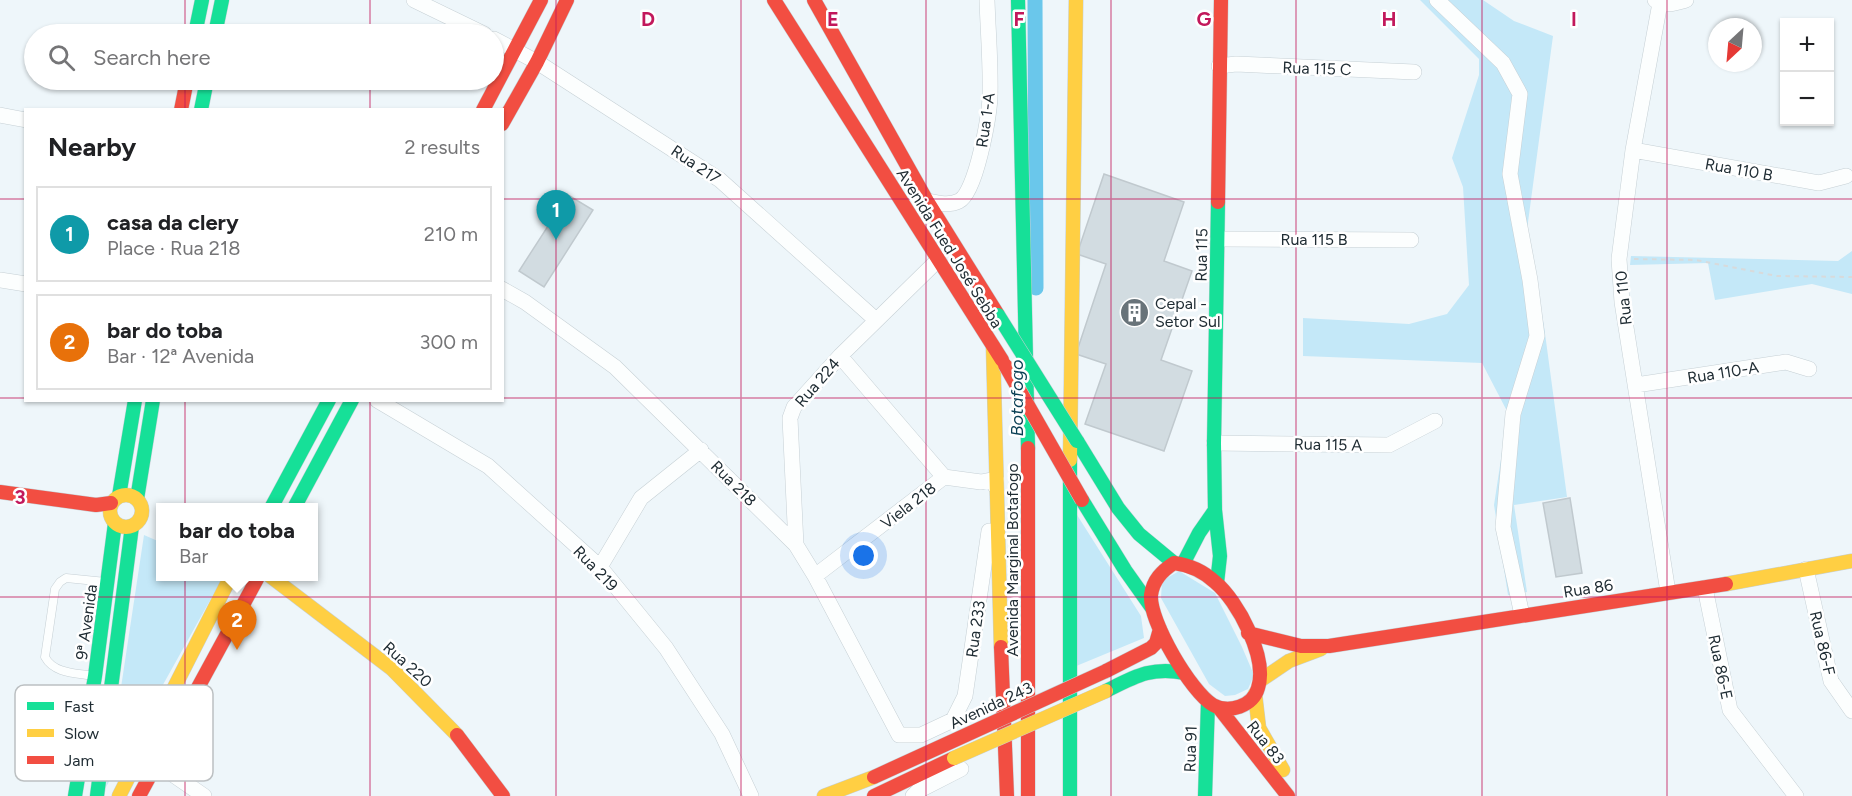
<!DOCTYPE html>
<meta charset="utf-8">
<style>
body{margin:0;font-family:Figtree,sans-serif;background:#f6f6f6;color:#202124}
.controls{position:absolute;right:18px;top:18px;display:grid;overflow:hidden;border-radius:0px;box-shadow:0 2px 4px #0004}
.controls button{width:54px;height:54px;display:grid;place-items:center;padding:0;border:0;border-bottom:2px solid #e0e0e0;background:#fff;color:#202124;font:30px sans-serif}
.compass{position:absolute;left:1708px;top:18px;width:54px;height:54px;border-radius:50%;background:#fff;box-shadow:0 2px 4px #0004;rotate:206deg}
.you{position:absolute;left:864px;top:556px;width:21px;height:21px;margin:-15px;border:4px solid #fff;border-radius:50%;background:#1a73e8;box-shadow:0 0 0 9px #1a73e833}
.badge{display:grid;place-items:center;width:39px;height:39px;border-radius:50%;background:#7c3aed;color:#fff;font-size:20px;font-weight:700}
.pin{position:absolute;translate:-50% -50px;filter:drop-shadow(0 2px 3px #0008)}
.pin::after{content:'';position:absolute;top:32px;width:21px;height:18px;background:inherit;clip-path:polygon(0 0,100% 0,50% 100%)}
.popup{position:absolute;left:156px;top:503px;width:162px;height:78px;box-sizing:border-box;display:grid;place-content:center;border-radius:0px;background:#fff;filter:drop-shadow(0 2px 4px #0005);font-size:20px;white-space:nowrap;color:#757577}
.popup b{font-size:22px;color:#202124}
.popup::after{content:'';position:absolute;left:50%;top:100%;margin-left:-12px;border:12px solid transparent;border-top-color:#fff}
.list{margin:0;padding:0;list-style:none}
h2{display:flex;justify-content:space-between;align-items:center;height:78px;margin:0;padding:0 24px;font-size:26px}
h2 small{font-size:20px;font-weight:400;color:#757577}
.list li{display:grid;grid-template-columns:39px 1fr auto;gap:18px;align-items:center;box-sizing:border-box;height:96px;margin:0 12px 12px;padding:0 12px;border:2px solid #e0e0e0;border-radius:0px}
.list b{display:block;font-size:22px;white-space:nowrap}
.list p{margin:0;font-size:20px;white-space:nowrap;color:#757577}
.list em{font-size:20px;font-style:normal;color:#757577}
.icon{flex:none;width:33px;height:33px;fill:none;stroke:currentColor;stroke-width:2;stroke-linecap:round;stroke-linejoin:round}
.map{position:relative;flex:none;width:1852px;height:796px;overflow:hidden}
.search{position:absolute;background:#fff;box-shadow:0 2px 4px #0004;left:24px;top:24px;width:480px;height:66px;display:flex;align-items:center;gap:15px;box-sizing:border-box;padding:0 21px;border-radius:33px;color:#757577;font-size:22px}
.panel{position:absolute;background:#fff;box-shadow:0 2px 4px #0004;left:24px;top:108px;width:480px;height:294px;border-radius:0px}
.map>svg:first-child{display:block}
.green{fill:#c4e8f8}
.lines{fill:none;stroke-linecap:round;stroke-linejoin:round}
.canal{stroke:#6ac7eb;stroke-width:15}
.building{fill:#d2dce1;stroke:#c0c9ce;stroke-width:1.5}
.lane-casing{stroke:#c6d0d5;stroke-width:9}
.street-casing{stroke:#c6d0d5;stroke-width:16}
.fast-casing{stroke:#c6d0d5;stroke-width:15}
.slow-casing{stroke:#c6d0d5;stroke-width:15}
.jam-casing{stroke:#c6d0d5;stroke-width:15}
.path{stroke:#d8dadb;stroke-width:2;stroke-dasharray:4.5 4.5;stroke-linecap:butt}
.lane{stroke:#fcfefe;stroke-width:8}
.street{stroke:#fcfefe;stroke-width:15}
.fast{stroke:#16e098;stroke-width:14}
.slow{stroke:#ffcf43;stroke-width:14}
.jam{stroke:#f24e42;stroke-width:14}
.fast-bridge-casing{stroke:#c6d0d5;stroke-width:15;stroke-linecap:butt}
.slow-bridge-casing{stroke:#c6d0d5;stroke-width:15;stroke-linecap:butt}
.jam-bridge-casing{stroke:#c6d0d5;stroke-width:15;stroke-linecap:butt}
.fast-bridge{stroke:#16e098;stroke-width:14}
.slow-bridge{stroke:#ffcf43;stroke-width:14}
.jam-bridge{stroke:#f24e42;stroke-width:14}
.grid{fill:none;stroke:#c2185b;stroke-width:1.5;stroke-opacity:0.55}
.labels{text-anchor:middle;stroke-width:5;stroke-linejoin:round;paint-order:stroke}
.street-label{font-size:16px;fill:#202d34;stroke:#fff}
.poi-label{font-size:16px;fill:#202d34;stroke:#fff;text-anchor:start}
.water-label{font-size:18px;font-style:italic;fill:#093f54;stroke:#fff}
.key{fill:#fff;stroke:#bcc0c2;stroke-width:1.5}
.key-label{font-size:16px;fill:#202d34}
.grid-label{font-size:20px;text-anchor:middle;font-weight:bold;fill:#c2185b;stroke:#fff;stroke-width:5;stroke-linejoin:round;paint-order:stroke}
</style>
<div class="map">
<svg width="1852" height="796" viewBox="0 0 1852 796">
<rect width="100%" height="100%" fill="#eef6fa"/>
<path class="green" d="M 1420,0 L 1483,0 L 1514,21 L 1553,36 L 1526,237 L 1544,326 L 1567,497 L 1514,505 L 1527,592 L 1508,595 L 1494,505 L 1508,413 L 1482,363 L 1303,356 L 1303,318 L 1409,324 L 1447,314 L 1469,285 L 1463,187 L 1452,158 L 1479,75 L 1479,59 Z
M 1852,251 L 1852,294 L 1812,284 L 1715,300 L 1708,263 L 1630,265 L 1631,256 L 1838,261 Z
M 1072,507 L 1141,616 L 1144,638 L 1069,669 Z
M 144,535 L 160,542 L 160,576 L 223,577 L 106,787 Z
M 1179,571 L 1215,593 L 1242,647 L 1254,675 L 1248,689 L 1235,695 L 1225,696 L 1209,684 L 1161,598 L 1162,581 Z"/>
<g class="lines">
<path class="canal" d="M 1035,0 L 1036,288"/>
</g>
<path class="building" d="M 1104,174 L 1184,202 L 1164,261 L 1192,271 L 1161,360 L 1192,371 L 1164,451 L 1085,424 L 1106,364 L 1076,354 L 1106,264 L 1077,254 Z
M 568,195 L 593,210 L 544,287 L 519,271 Z
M 1570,498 L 1582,573 L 1556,577 L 1543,503 Z"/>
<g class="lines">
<defs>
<path id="lane" d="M 94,676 C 77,673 54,674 45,657 L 55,589 L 60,582 L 66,578 L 106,582"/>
<path id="street" d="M 414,0 L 484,34
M 1437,0 L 1503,63 L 1520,94 L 1510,174 L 1530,280 L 1537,336 L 1513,414 L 1503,527 L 1522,615
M 1655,0 C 1665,7 1675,3 1686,0
M 1660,3 L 1633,150 L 1619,259 L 1622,302 L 1668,592
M 494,39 L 537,62 L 720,180 L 876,320
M 1219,66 L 1236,64 L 1414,72
M 0,115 L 26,120
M 1633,150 L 1819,183 L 1846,176
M 927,201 C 937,203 949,206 959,201 C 976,193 989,117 990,97 C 991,65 988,32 987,0
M 1218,239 L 1411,240
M 0,280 L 26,284
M 502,289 L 525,302 L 615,367 L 796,545 L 815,576 L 899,735 L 921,735 L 953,720 L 965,696 L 989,531
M 840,356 L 944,477
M 1636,385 L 1786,362 L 1809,369
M 377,400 L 488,466 L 600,567 L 666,648 L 722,734 L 751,796
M 1214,443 L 1389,445 L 1435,421
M 944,477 L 981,482 L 996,479 L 995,486
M 796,545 L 790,418 L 794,407 L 840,356 L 938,260
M 600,567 L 641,498 L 701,450
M 1806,569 L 1831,681 L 1852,711
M 815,576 L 944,477
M 1705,588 L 1730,710 L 1796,796
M 149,758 L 204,796
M 913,796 L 918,791 L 961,769"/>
<path id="fast" d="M 1018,0 L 1028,448
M 195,34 L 202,0
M 215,34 L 222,0
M 201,110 L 207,80
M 1077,441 L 1118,508 L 1139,534 L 1174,563
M 1070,460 L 1070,796
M 119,496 L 135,400
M 137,499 L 153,400
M 1082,500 L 1125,570 L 1152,608
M 271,508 L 329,400
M 294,508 L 352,400
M 1183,564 L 1199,533 L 1215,510
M 1217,583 L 1220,556 L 1215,510 L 1214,443 L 1218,202
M 1106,691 C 1134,677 1152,666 1184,673
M 75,796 L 95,676 L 115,523
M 97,796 L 132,526
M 1205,796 L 1208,702"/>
<path id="slow" d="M 993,346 L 1001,647
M 1070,460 L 1076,0
M110 511a16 16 0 1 1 32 0a16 16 0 1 1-32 0Z
M 270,576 L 392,669 L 457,735
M 1726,584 L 1852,561
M 1261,680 L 1289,661 L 1321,649
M 1255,694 L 1259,728 L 1283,770
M 119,796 L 231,576
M 824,796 L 874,777"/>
<path id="jam" d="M 774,0 L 1002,360
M 814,0 L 927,201 L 998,315
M 181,110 L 187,80
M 483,110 L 541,0
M 502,124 L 537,62 L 567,0
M 1218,202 L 1221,0
M 1028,448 L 1028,796
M 0,492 L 96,505 L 111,503
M 1174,563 C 1190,565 1203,571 1215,582 C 1238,601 1268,658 1258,688 C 1253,706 1229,714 1213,705 C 1191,692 1149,621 1151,595 C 1153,580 1162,571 1174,563 Z
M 1248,633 L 1301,646 L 1329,646 L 1726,584
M 1001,647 L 1007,796
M 1106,671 L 1151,648 L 1156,643 L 1160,629
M 1219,708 L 1288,796
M 457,735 L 503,796
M 139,796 L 257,579
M 874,796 L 954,758"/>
</defs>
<use href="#lane" class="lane-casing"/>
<use href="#street" class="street-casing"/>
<use href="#fast" class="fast-casing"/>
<use href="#slow" class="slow-casing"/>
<use href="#jam" class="jam-casing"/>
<path class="path" d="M 1634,259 L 1696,260 L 1777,276 L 1852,277"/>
<use href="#lane" class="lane"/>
<use href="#street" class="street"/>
<use href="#fast" class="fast"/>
<use href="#slow" class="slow"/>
<use href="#jam" class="jam"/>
<defs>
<path id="fast-bridge" d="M 998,315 L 1077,441"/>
<path id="slow-bridge" d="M 954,758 L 1106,691"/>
<path id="jam-bridge" d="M 1005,365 L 1082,500
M 874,777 L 1106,671"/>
</defs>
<use href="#fast-bridge" class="fast-bridge-casing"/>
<use href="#slow-bridge" class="slow-bridge-casing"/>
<use href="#jam-bridge" class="jam-bridge-casing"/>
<use href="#fast-bridge" class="fast-bridge"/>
<use href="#slow-bridge" class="slow-bridge"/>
<use href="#jam-bridge" class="jam-bridge"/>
</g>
<path class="grid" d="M 185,0 L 185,34M 370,0 L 370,34M 556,0 L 556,796M 741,0 L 741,796M 926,0 L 926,796M 1111,0 L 1111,796M 1296,0 L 1296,796M 1482,0 L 1482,796M 1667,0 L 1667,796M 185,80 L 185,110M 370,80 L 370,110M 0,199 L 26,199M 502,199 L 1852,199M 0,398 L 26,398M 502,398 L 1852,398M 185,400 L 185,796M 370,400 L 370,796M 0,597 L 1852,597"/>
<defs>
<symbol id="building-disc" viewBox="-11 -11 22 22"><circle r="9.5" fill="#687379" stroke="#fff"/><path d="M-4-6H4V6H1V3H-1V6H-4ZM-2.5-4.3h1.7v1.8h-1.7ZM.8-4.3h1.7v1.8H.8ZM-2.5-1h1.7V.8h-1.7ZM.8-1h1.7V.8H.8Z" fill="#fff"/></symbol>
</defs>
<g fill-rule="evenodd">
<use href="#building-disc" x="1118" y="296" width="33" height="33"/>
</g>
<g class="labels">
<g class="street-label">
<text transform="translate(1317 68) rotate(2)" y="6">Rua 115 C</text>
<text transform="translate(985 120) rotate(-82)" y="6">Rua 1-A</text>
<text transform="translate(696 164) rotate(34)" y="6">Rua 217</text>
<text transform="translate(1739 169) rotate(10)" y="6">Rua 110 B</text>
<text x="1314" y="245">Rua 115 B</text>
<text transform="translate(950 248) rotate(58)" y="6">Avenida Fued José Sebba</text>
<text transform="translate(1201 255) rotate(-89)" y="6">Rua 115</text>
<text transform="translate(1623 298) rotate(-96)" y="6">Rua 110</text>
<text transform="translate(1723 372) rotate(-9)" y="6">Rua 110-A</text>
<text transform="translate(817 382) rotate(-49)" y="6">Rua 224</text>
<text transform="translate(1328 444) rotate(1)" y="6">Rua 115 A</text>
<text transform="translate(734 483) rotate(45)" y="6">Rua 218</text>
<text transform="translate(908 505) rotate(-38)" y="6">Viela 218</text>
<text transform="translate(1012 560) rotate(-90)" y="6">Avenida Marginal Botafogo</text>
<text transform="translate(596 568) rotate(46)" y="6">Rua 219</text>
<text transform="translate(1588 588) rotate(-9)" y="6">Rua 86</text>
<text transform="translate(86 622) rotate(-82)" y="6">9ª Avenida</text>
<text transform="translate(975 629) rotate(-82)" y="6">Rua 233</text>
<text transform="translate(1823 643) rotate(77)" y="6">Rua 86-F</text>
<text transform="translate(408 664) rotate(42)" y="6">Rua 220</text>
<text transform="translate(1721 667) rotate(78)" y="6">Rua 86-E</text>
<text transform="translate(991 705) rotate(-25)" y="6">Avenida 243</text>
<text transform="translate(1266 742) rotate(52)" y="6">Rua 83</text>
<text transform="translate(1190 749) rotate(-88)" y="6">Rua 91</text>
</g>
<g class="poi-label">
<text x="1155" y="309">Cepal -<tspan x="1155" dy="18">Setor Sul</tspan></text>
</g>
<g class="water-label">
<text transform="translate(1017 398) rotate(-90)" y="6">Botafogo</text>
</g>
</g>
<rect x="15" y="685" width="198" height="96" rx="9" class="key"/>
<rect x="27" y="702" width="27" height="8" fill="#16e098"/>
<rect x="27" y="729" width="27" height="8" fill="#ffcf43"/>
<rect x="27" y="756" width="27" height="8" fill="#f24e42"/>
<g class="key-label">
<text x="64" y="712">Fast</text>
<text x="64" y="739">Slow</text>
<text x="64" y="766">Jam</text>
</g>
<g class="grid-label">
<text x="648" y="26">D</text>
<text x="833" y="26">E</text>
<text x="1019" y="26">F</text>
<text x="1204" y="26">G</text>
<text x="1389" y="26">H</text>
<text x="1574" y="26">I</text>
<text x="20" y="504">3</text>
</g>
</svg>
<div class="controls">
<button>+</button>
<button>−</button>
</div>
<svg class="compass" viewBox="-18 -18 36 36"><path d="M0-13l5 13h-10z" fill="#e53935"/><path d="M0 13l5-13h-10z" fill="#757577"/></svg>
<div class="you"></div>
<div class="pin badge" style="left:556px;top:240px;background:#0f9aa8">1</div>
<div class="pin badge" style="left:237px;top:650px;background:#e8710a">2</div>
<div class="popup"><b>bar do toba</b>Bar</div>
<div class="search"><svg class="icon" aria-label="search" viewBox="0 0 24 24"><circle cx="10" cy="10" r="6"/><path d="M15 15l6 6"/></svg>Search here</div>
<section class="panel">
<h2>Nearby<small>2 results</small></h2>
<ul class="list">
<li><span class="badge" style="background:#0f9aa8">1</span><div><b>casa da clery</b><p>Place · Rua 218</p></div><em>210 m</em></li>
<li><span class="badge" style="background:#e8710a">2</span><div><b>bar do toba</b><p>Bar · 12ª Avenida</p></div><em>300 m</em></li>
</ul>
</section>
</div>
